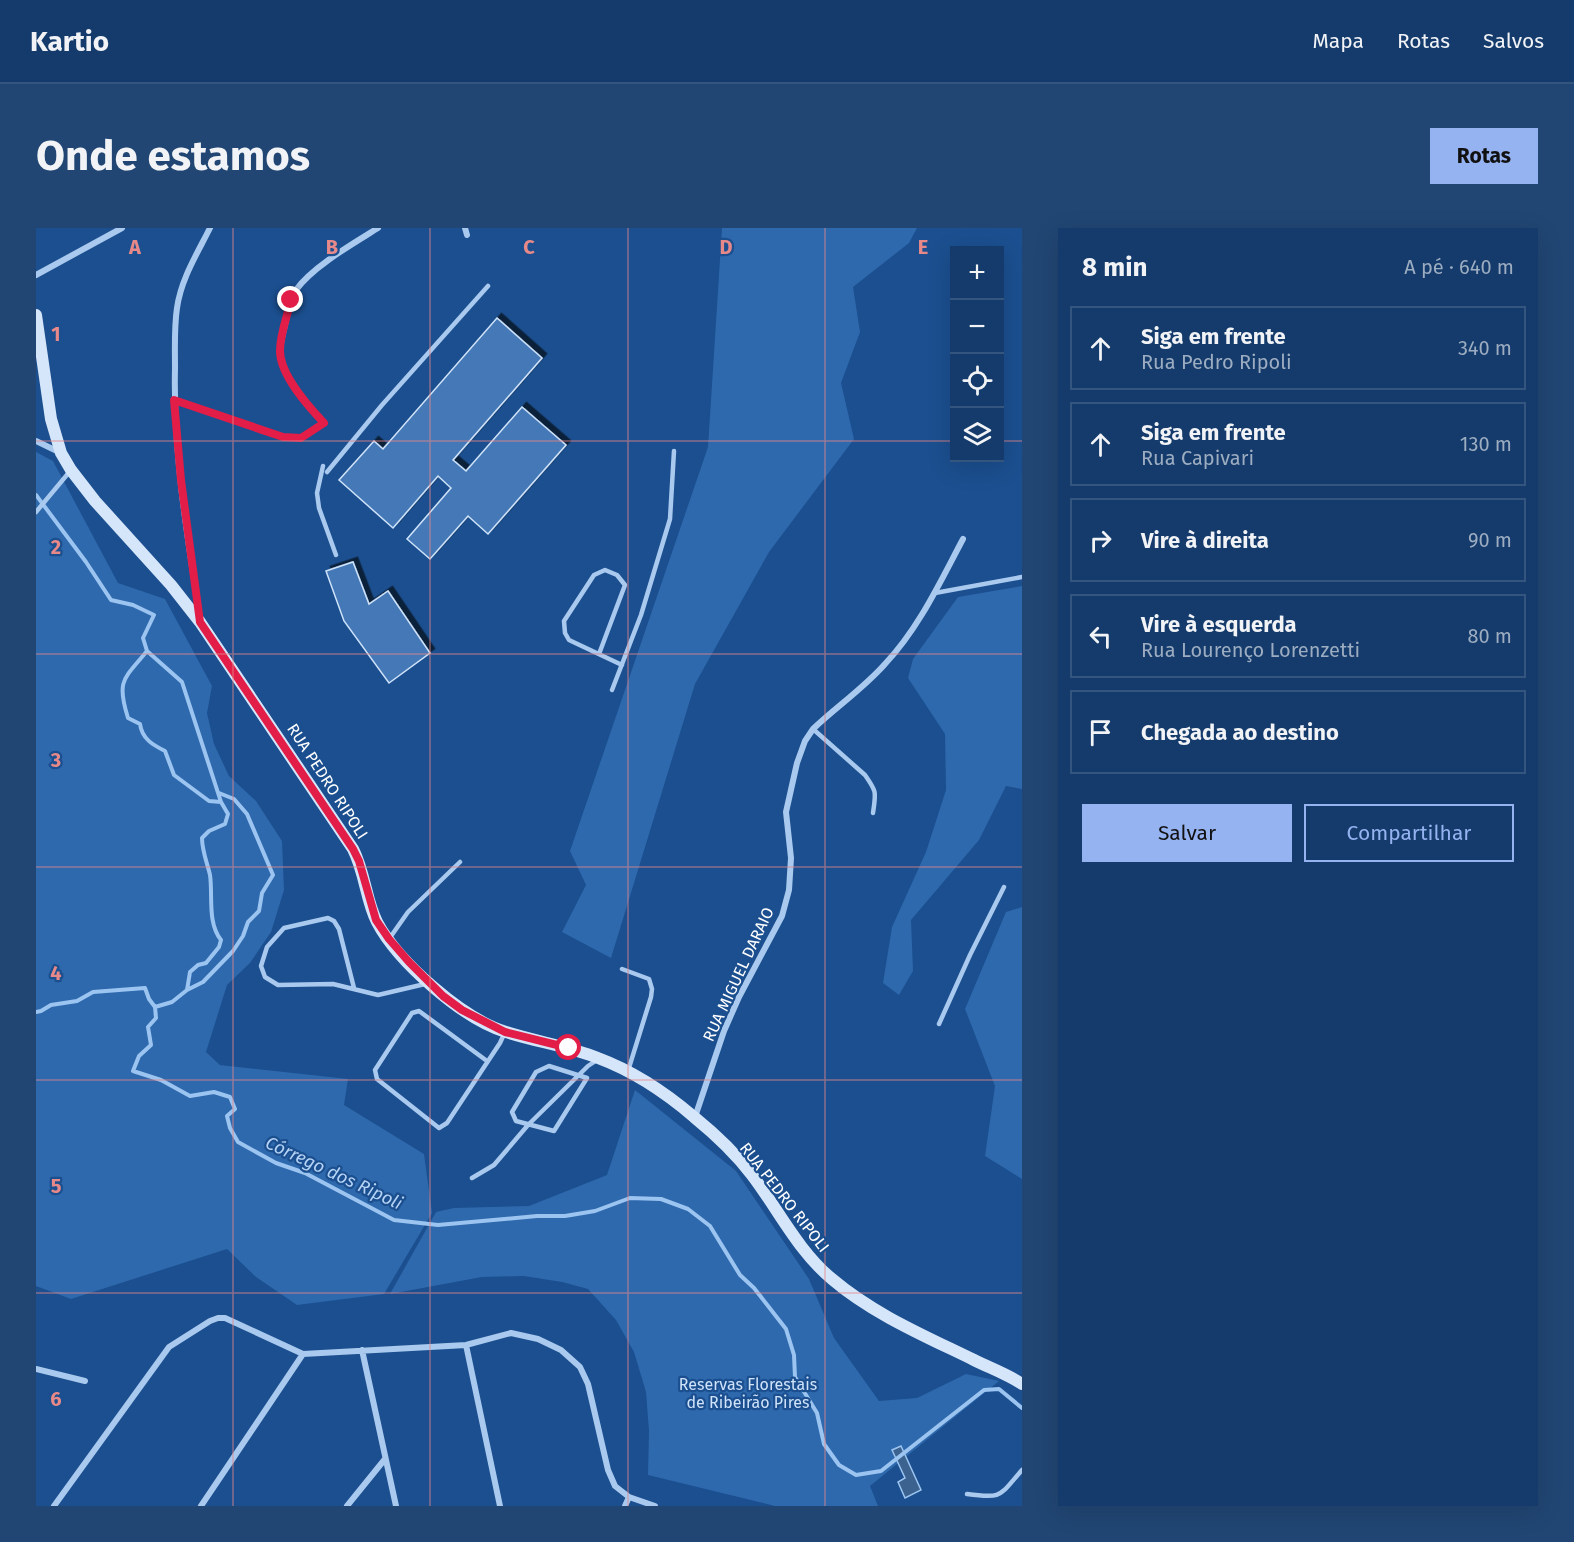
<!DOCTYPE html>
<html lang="pt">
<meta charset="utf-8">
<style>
body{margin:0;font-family:"Fira Sans",sans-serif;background:#214673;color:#f1f3f6}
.controls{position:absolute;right:18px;top:18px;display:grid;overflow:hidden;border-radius:0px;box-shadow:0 6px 24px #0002}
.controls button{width:54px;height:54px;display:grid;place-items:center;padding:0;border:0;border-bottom:2px solid #33557e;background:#143b6b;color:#f1f3f6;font:30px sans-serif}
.stop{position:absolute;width:18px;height:18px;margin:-14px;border:4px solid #e11d48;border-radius:50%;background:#fff}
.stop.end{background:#e11d48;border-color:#fff;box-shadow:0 2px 6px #0008}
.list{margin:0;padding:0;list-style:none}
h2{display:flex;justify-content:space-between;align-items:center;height:78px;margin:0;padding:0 24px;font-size:26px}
h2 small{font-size:20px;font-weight:400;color:#9dadc1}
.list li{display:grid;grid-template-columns:39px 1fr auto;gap:18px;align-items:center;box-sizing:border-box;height:84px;margin:0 12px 12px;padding:0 12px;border:2px solid #33557e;border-radius:0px}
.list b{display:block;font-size:22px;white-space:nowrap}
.list p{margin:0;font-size:20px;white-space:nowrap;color:#9dadc1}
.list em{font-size:20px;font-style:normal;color:#9dadc1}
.actions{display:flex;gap:12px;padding:18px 24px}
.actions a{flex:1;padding:14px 0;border:2px solid #95b2f1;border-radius:0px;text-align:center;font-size:21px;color:#95b2f1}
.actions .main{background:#95b2f1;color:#111}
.icon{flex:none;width:33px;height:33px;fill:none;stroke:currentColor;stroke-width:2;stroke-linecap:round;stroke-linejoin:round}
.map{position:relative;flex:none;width:986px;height:1278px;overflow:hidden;border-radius:0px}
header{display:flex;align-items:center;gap:36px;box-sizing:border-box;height:84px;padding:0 30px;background:#143b6b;border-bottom:2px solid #33557e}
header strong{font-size:28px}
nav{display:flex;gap:33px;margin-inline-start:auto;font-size:21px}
.intro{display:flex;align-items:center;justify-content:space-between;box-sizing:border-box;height:144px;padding:0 36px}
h1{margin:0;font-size:42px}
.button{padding:15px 27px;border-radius:0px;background:#95b2f1;color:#111;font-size:21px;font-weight:700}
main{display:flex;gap:36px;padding:0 36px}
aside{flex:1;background:#143b6b;border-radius:0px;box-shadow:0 6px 24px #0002}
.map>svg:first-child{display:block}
.green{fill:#2e69ad}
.water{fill:#3c6290;stroke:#9cc4f0;stroke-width:1.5}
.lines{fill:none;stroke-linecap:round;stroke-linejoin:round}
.stream{stroke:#9cc4f0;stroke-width:4}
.building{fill:#4478b7;stroke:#cfe3fa;stroke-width:1.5;filter:url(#shadow)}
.lane{stroke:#a9c9ee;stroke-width:4.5}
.street{stroke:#a9c9ee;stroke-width:6}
.secondary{stroke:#d6e6fa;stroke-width:12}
.route{stroke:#e11d48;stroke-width:8}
.grid{fill:none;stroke:#e88989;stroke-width:1.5;stroke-opacity:0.55}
.labels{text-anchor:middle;stroke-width:4.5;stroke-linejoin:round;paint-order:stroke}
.street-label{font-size:16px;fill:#fff;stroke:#1b4f8f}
.park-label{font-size:16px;fill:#cfe3fa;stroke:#1b4f8f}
.water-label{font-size:18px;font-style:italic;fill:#b5d3f5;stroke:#1b4f8f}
.grid-label{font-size:20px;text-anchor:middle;font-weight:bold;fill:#e88989;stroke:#1b4f8f;stroke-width:4.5;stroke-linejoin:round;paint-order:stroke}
</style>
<header>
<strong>Kartio</strong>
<nav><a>Mapa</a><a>Rotas</a><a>Salvos</a></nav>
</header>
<div class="intro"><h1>Onde estamos</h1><a class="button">Rotas</a></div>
<main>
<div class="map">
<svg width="986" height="1278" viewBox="0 0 986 1278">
<defs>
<filter id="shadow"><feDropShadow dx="4.5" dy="-4.5" stdDeviation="0" flood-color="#0009"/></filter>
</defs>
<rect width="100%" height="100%" fill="#1b4f8f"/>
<path class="green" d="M 686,0 L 881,0 L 873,15 L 817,59 L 824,104 L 805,155 L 818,211 L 733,324 L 659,456 L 575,730 L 526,704 L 550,657 L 534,623 L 672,219 Z
M 0,224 L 17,233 L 82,355 L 129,371 L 176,458 L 171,485 L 178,516 L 193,548 L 220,573 L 246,613 L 248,662 L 235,704 L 214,735 L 191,757 L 170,824 L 184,837 L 312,851 L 308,877 L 388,926 L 396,985 L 348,1066 L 261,1077 L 220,1049 L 191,1021 L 35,1071 L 0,1058 Z
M 986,358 L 986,561 L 970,558 L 943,612 L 875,692 L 877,743 L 863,767 L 847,755 L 856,699 L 890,624 L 910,562 L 909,506 L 872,450 L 877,431 L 922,369 Z
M 986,679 L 986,951 L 949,928 L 959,858 L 929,781 L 970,684 Z
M 599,862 L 700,943 L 773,1051 L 798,1110 L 843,1173 L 881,1170 L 930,1146 L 963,1153 L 834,1258 L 842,1278 L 739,1278 L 612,1247 L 613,1203 L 610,1164 L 598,1124 L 580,1092 L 552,1061 L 526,1054 L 488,1048 L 446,1049 L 354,1066 L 400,984 L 418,980 L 493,978 L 571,947 Z"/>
<path class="water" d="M 865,1218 L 885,1262 L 869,1270 L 862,1254 L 869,1250 L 856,1222 Z"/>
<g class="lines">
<path class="stream" d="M 0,267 L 50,334 L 75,372 L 97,377 L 118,387 L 107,410 L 111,423 L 146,454 L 185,574 L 192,586 L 189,596 L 173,603 L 166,610 C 166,623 171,634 174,647 C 177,668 171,694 185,712 L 183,719 L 170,735 L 162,737 L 154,744 L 151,762 L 136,774 L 119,779 L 120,790 L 112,799 L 115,817 L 103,828 L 97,843 L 125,852 L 154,868 L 178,864 L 194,869 L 199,881 L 191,888 L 194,900 L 202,914 L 240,935 L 269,945 L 358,992 L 402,997 L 501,988 L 529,988 L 559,983 L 594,970 L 625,971 L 652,981 L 674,998 L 704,1047 L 718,1060 L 750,1101 L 758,1127 L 759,1149 L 781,1185 L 788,1216 L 803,1237 L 820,1247 L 845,1243 L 948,1162 L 963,1161 L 986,1180
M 111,423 C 88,451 80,452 92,490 L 104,496 C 106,511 117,517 129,523 L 138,547 L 173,573 L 185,574
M 151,762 L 167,754 L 197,723 L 207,708 L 212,694 L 223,683 L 226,665 L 237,647 L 211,586 L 198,571 L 183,565
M 0,784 L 5,783 L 15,777 L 41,773 L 57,764 L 109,760 L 113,771 L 119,779"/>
</g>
<path class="building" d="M 461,90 L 506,130 L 417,232 L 430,243 L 486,179 L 530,217 L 452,306 L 432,288 L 394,331 L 371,311 L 415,260 L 402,248 L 357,300 L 303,252 L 338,213 L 347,221 Z
M 317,334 L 333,376 L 352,363 L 394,425 L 353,455 L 308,393 L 290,343 Z"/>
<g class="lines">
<path class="lane" d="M 287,238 L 281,265 L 283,280 L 300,327
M 291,244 L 346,177 L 452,58
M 0,284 L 35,242
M 899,365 L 986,349
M 563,426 L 589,357 L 581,347 L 569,342 L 558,347 L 528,393 L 529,405 L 533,412 L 586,437
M 576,462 L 605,387 L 634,291 L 638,223
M 777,501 L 829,547 C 841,564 840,564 837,585
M 353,711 L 372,684 L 424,634
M 586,741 L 613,751 L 616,761 L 615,769 L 592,843
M 318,760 L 303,701 L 298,693 L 292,690 L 248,700 L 231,719 L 225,738 L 229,749 L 242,757 L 297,756 L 342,767 L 389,756
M 903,796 L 934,727 L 968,659
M 451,833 L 383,783 L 376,785 L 339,842 L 341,851 L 403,900 L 411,895 L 464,815 L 469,804
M 513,838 L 551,850 L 518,903 L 480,893 L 476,884 L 500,844 Z
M 436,950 L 458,937 L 492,897 L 552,838 L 561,832
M 931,1266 C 967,1271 963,1268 986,1242"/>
<path class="street" d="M 429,0 L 431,7
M 0,47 L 86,0
M 138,172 L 247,209 L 265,210 L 288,195 C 272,178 245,148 244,125 C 244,115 247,106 249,97 C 252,85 253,72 260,62 C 276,39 318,15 342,0
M 0,213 L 25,225
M 164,390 C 151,307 137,224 139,140 C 139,120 138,100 141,80 C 145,51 161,26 174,0
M 659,889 L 688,803 L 703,769 L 746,688 L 753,662 L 755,630 L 750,584 L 761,535 L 769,513 L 777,501 C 800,479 828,460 849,436 C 883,400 904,354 927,311
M 430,1117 L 464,1278
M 326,1122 L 360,1278
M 0,1141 L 49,1153
M 18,1278 L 133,1119 L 174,1093 L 182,1090 L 189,1090 L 267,1126 L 430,1117 L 475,1105 L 502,1111 L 525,1122 L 544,1139 L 552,1156 L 572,1242 L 579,1258 L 593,1269 L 619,1278
M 165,1278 L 267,1126
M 311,1278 L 349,1231
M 589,1278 L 593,1269"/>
<path class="secondary" d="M 0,87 L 15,191 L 25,225 L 35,242 L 59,273 L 135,357 L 164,394 L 317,621 C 329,644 330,673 341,694 C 362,734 427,791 470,804 C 501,814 532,818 562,830 C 597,843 630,865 658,889 C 679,906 700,926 716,947 C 742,981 762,1023 796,1051 C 837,1086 889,1108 938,1132 C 954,1140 971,1146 986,1156"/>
</g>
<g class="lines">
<path class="route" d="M 255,72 C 251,89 244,106 244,123 C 244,147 272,178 288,195 L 265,210 L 247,209 L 138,172 L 145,252 L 164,394 L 317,621 L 323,633 L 340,692 L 353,711 L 373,734 L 407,768 L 426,782 L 469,804 L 533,820"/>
</g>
<path class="grid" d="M 197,0 L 197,1278M 394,0 L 394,1278M 592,0 L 592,1278M 789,0 L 789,1278M 0,213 L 918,213M 963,213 L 986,213M 0,426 L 986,426M 0,639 L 986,639M 0,852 L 986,852M 0,1065 L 986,1065"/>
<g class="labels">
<g class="street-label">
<text transform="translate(292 553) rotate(57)" y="6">RUA PEDRO RIPOLI</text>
<text transform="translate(702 746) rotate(-65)" y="6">RUA MIGUEL DARAIO</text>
<text transform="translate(749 969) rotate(52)" y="6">RUA PEDRO RIPOLI</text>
</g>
<g class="park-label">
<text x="712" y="1162">Reservas Florestais<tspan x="712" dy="18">de Ribeirão Pires</tspan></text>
</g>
<g class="water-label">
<text transform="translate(298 945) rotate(25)" y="6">Córrego dos Ripoli</text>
</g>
</g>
<g class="grid-label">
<text x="99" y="26">A</text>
<text x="296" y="26">B</text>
<text x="493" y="26">C</text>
<text x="690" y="26">D</text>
<text x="887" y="26">E</text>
<text x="20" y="113">1</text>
<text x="20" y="326">2</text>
<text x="20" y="539">3</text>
<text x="20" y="752">4</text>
<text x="20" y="965">5</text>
<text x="20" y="1178">6</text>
</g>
</svg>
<div class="controls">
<button>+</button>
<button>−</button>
<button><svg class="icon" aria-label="locate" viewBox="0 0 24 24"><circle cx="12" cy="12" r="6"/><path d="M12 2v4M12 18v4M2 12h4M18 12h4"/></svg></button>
<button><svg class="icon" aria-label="layers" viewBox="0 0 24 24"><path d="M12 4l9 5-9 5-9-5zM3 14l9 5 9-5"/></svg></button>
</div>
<div class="stop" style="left:533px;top:820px"></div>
<div class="stop end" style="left:255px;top:72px"></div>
</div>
<aside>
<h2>8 min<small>A pé · 640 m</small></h2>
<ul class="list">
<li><svg class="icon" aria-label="ahead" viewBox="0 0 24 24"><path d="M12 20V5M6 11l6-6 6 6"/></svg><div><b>Siga em frente</b><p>Rua Pedro Ripoli</p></div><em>340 m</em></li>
<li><svg class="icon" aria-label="ahead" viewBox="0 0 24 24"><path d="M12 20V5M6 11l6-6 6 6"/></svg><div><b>Siga em frente</b><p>Rua Capivari</p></div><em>130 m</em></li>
<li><svg class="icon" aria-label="right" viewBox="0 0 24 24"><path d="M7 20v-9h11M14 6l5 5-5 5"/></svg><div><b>Vire à direita</b></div><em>90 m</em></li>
<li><svg class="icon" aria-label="left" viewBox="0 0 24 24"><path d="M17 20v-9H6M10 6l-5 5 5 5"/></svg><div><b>Vire à esquerda</b><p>Rua Lourenço Lorenzetti</p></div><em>80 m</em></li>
<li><svg class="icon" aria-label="arrive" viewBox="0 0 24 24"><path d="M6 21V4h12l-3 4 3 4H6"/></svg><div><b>Chegada ao destino</b></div></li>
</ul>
<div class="actions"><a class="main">Salvar</a><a>Compartilhar</a></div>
</aside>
</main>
